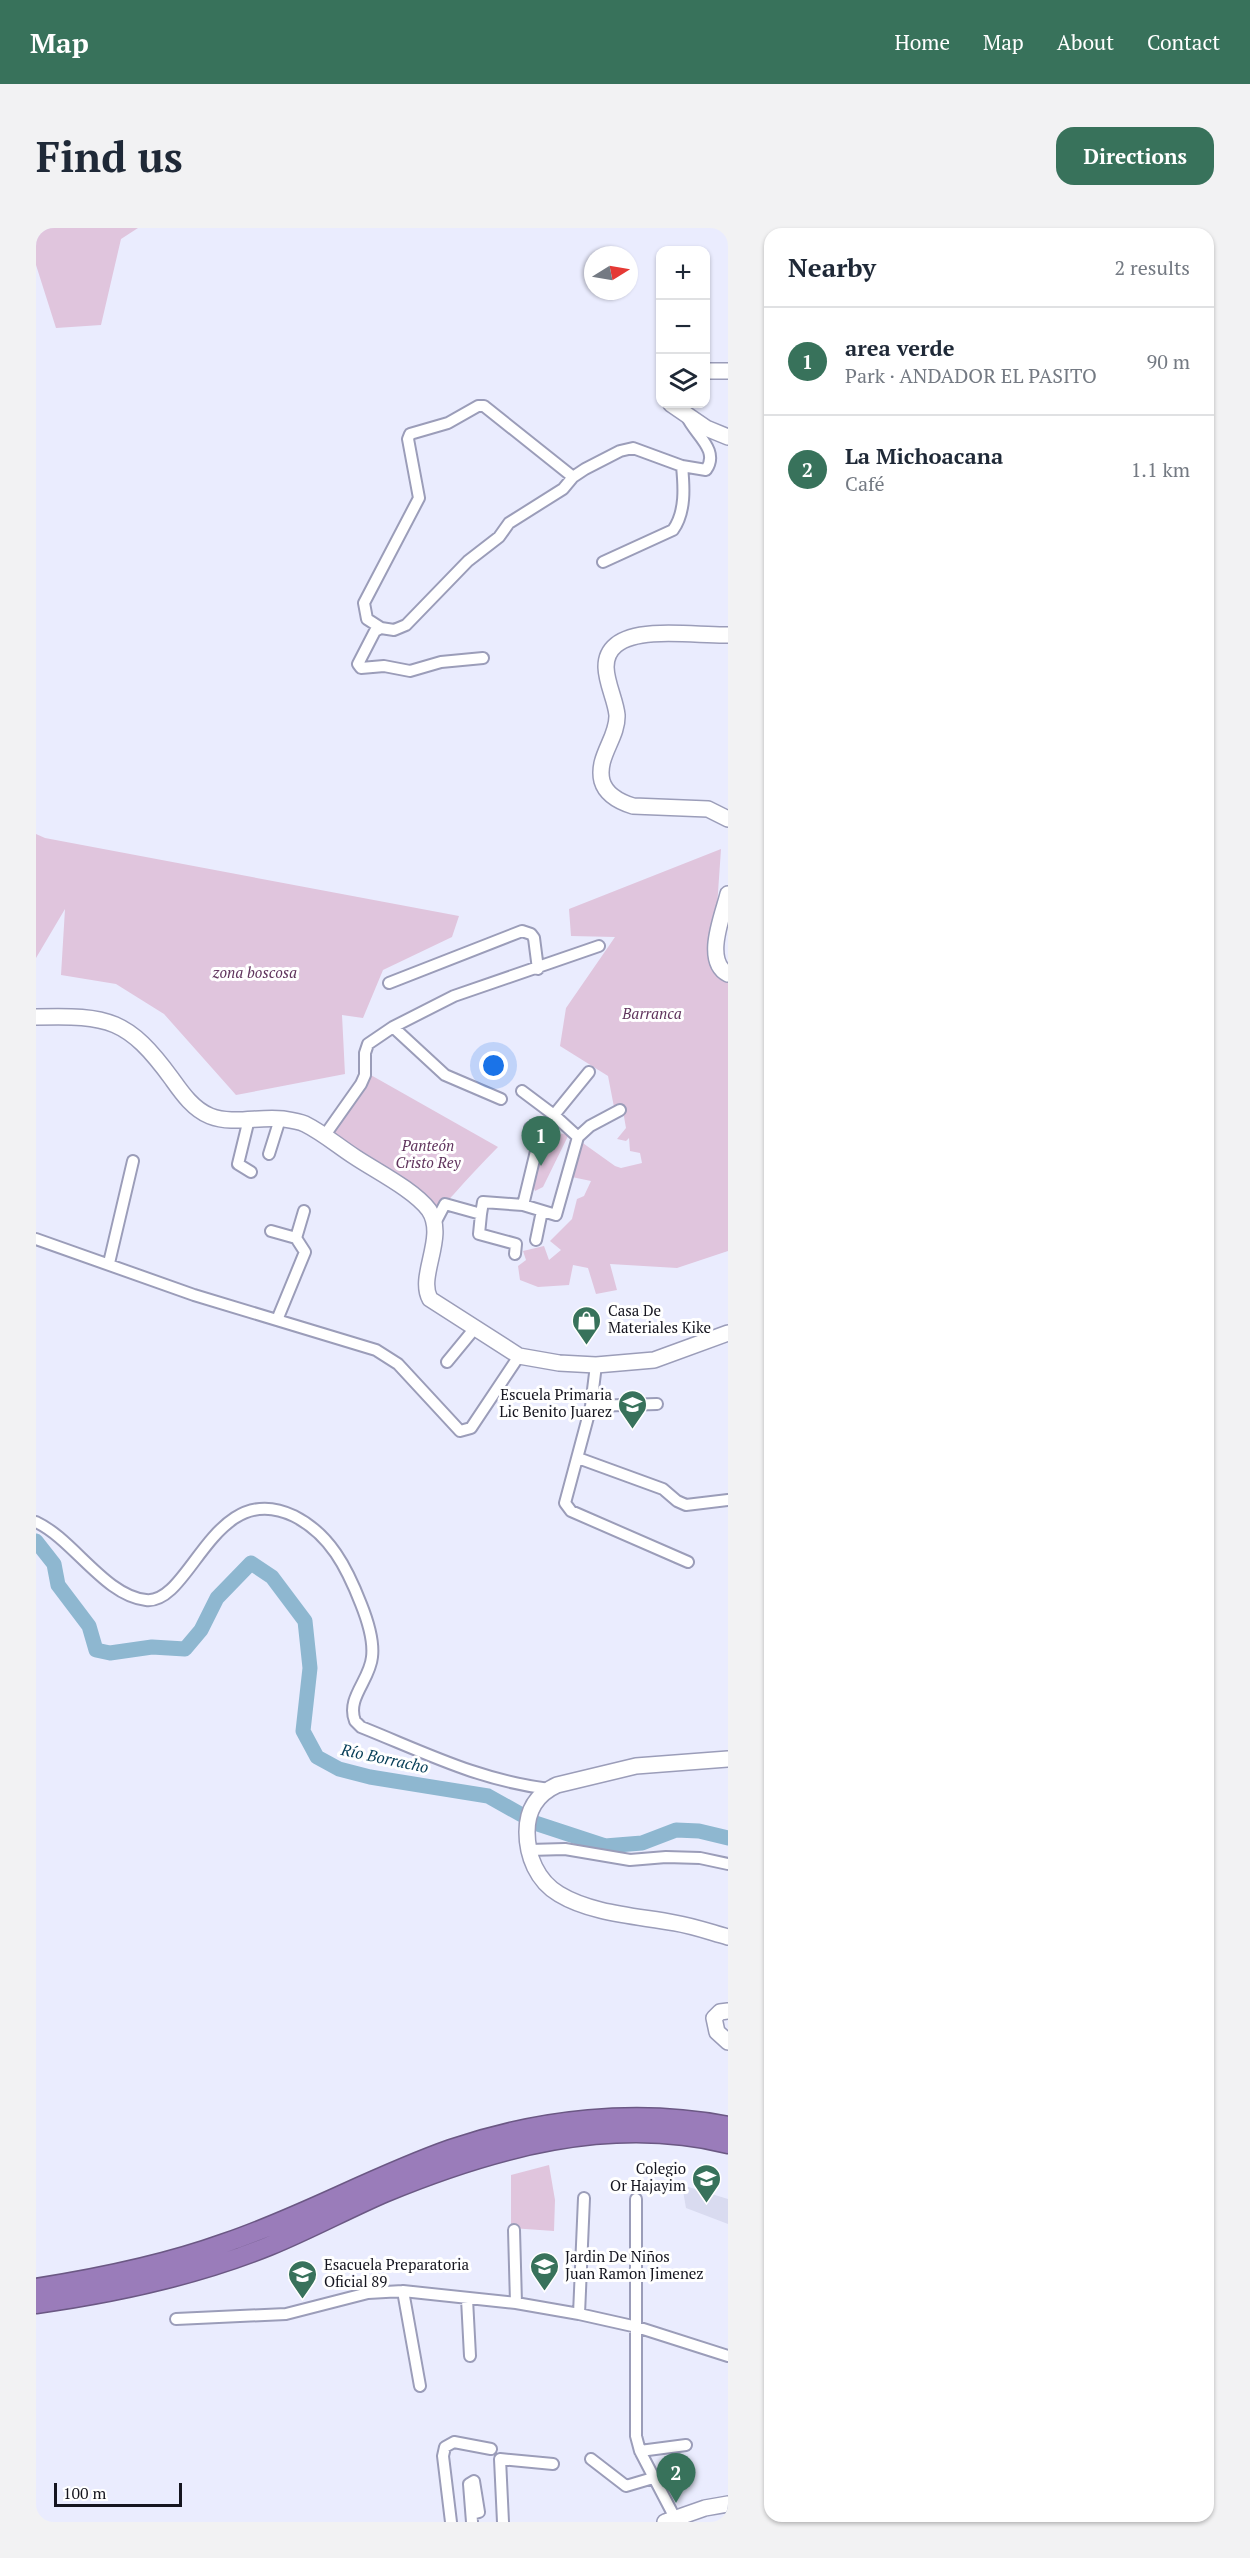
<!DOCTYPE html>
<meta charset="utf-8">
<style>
body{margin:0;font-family:"PT Serif",serif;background:#f2f2f3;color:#1f2937}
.controls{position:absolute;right:18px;top:18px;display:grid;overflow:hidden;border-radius:12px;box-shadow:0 2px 4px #0004}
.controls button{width:54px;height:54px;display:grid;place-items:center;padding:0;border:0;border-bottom:2px solid #e0e1e3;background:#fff;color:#1f2937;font:30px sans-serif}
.compass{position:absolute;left:548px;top:18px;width:54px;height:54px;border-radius:50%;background:#fff;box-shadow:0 2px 4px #0004;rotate:79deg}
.scale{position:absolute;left:18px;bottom:15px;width:128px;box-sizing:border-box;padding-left:6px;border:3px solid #15151f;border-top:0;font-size:16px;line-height:21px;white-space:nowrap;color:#15151f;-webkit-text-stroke:4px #fff;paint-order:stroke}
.you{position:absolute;left:458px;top:838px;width:21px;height:21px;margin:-15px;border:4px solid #fff;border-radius:50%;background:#1a73e8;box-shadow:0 0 0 9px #1a73e833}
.badge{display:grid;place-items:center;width:39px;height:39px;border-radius:50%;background:#38725b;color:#fff;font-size:20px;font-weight:700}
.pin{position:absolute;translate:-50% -50px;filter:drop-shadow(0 2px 3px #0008)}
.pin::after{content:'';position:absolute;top:32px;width:21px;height:18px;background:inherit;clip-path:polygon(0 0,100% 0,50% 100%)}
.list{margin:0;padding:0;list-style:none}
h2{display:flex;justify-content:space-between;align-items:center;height:78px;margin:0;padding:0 24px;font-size:26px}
h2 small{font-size:20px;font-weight:400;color:#747a83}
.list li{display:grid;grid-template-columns:39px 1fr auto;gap:18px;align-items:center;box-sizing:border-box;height:108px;padding:0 24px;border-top:2px solid #e0e1e3}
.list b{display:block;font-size:22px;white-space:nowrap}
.list p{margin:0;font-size:20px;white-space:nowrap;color:#747a83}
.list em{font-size:20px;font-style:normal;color:#747a83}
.icon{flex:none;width:33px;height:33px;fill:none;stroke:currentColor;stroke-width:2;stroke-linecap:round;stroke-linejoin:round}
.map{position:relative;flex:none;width:692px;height:2294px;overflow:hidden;border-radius:18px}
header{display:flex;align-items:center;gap:36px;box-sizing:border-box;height:84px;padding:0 30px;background:#38725b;color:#fff}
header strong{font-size:28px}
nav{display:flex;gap:33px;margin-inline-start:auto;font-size:21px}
.intro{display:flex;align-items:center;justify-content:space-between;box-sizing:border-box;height:144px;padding:0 36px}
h1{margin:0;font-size:42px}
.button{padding:15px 27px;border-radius:18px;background:#38725b;color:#fff;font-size:21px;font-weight:700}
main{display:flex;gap:36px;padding:0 36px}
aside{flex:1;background:#fff;border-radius:18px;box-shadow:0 2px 4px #0004}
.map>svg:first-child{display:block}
.built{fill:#d9dbf0}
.green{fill:#e0c5dd}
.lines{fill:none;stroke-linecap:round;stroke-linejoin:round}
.river{stroke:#8eb7d0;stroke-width:15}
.street-casing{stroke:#9b9db9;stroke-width:14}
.secondary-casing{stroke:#9b9db9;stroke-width:18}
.highway-casing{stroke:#6b5884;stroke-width:21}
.street{stroke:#fff;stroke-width:10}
.secondary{stroke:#fff;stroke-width:15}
.highway{stroke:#9a7cba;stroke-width:18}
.labels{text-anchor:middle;stroke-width:6;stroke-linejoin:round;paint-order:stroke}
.park-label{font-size:15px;font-style:italic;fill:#60345d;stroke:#fff}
.poi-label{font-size:15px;fill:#15151f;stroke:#fff;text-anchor:start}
.water-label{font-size:16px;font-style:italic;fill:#053d56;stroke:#fff}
</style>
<header>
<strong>Map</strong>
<nav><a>Home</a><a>Map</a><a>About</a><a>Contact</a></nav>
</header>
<div class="intro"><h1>Find us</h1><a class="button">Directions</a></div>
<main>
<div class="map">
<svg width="692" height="2294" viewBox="0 0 692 2294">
<rect width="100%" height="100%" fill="#eaecfe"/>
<path class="built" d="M 646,1957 L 692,1971 L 692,1996 L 650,1980 Z"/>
<path class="green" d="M 0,0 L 102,0 L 85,11 L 65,97 L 20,100 L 0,37 Z
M 0,606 L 9,610 L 423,688 L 416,709 L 347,742 L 327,790 L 306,787 L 309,846 L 200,867 L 128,786 L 80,756 L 25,747 L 29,681 L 0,730 Z
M 685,621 L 677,737 L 692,752 L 692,1023 L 641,1040 L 574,1036 L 581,1062 L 560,1066 L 552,1040 L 537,1037 L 533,1057 L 502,1059 L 484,1052 L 482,1038 L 490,1032 L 487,1023 L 508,1018 L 513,1032 L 525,1022 L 514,1013 L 536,991 L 541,971 L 548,968 L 555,953 L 531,948 L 544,913 L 579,938 L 585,940 L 606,935 L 604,925 L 594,923 L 593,910 L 590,913 L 581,911 L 590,900 L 587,883 L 578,879 L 572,848 L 524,818 L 530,780 L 579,709 L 535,708 L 533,681 Z
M 333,846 L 462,919 C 447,934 432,950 418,966 C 411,974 405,978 399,988 L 291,908 Z
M 515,905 L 533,906 L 507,959 L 499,963 C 489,939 495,930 505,907 Z
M 513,1937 L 519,1972 L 518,2003 L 475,2000 L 475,1947 Z"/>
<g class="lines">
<path class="river" d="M 0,1313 L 18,1336 L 22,1357 L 53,1398 L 60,1422 L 74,1425 L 116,1419 L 149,1421 L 165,1402 L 181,1370 L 215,1335 L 236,1349 L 269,1393 L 274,1440 L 267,1503 L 281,1529 L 303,1541 L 334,1549 L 452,1568 L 486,1587
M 499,1595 L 569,1618 L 606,1615 L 640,1602 L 663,1603 L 692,1610"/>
<defs>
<path id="street" d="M 567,334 L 637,302 C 650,284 648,258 646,238
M 345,400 L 331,391 L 328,375 L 383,270 L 372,211 L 374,206 L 412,195 L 442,178 L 448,178 L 537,249
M 447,430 L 405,434 L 374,443 L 348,438 L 325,440 L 322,436 L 339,403 L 345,400 L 358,402 L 370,397 L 432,333 L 463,309 L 473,295 L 527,261 L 537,249 L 549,241 L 584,223 L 597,220 L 646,238 L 670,242 C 684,222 659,207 651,189
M 353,755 L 486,703 L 495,706 L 498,710 L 502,741
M 357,799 L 409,847 L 465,871
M 518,887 L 553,844
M 213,891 L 202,936 L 215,944
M 289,907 L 325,856 L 329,847 L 329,825 L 332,816 L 357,799 L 418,768 L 563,718
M 542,909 L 554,898 L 584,882
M 233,926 L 244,891
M 487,977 L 502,915 L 494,900
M 445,986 L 443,1006 L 480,1016 L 479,1026
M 398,997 L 409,976 L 445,986 L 447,974 L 487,977 L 520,987 L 542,909 L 518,887 L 486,863
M 235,1003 L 260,1010 L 269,1024 L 241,1092
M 260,1010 L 268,983
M 0,1011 L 158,1067 L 340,1122 L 362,1136 L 424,1203 L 435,1200 L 483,1128
M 500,1012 L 506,983
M 73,1035 L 97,933
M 411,1134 L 439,1100
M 560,1137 L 555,1178 L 529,1275 L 535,1283 L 652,1334
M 555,1178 L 621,1176
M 542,1230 L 627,1261 L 641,1273 L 650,1277 L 692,1272
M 0,1294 C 37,1311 69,1368 110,1372 C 155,1377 177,1249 258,1288 C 294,1306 311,1340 325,1376 C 331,1391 338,1413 336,1429 C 334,1452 310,1470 319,1493 L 325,1499 C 390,1525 442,1552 513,1561
M 493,1622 L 529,1621 L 594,1632 L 630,1629 L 664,1630 L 692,1636
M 600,1971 L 600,2208 L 604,2223 L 639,2290
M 478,2002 L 480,2075
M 367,2063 L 384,2158
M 431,2071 L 434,2128
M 543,2086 L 548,1970
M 140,2091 L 250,2086 L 332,2065 L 367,2063 L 480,2075 L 543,2086 L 601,2099 L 692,2128
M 604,2223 L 650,2217
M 555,2231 L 590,2258 L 617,2250
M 415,2294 L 407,2228 L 409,2219 L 418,2214 L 455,2221
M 436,2294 L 433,2256 L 438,2253 L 443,2284 L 436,2286
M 467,2294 L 464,2231 L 517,2236"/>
<path id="secondary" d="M 670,143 L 692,143
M 635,176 L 670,200 L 692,209
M 692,407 C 662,408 603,398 580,417 C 558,435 579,465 581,487 C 582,510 560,529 566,553 C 570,567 584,574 597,578 L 672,581 L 692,591
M 692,666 C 687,687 667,733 692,746
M 0,789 C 73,787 92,791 136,851 C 146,865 157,881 174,888 C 197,897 223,888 247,891 C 254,892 262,893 269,896 C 287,905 302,918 319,929 C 340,943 378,962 393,982 C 411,1009 381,1048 394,1071 L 483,1128 L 523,1135 L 560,1137 L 618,1132 L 692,1105
M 692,1531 L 600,1538 L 521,1557 C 501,1566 491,1582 491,1604 C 491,1628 501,1653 523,1666 C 556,1686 602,1688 639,1695 C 657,1698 674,1704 692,1709
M 692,1783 L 684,1784 L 678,1790 L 681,1804 L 692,1814
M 629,2294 L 669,2280 L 692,2276"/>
<path id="highway" d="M 0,2060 C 64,2050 128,2037 189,2015 C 266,1989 338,1948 415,1921 C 503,1891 601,1880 692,1898
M 0,2076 C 79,2065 159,2048 233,2018 C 272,2002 309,1982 348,1965 C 457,1920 575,1887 692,1916"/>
</defs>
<use href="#street" class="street-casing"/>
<use href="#secondary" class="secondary-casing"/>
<use href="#highway" class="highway-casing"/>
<use href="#street" class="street"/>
<use href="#secondary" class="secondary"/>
<use href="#highway" class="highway"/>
</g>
<defs>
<symbol id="shop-pin" viewBox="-11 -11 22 30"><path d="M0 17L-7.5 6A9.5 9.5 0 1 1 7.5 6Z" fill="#38725b" stroke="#fff"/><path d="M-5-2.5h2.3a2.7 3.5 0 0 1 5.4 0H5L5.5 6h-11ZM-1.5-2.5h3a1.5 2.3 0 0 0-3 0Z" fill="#fff"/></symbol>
<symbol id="school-pin" viewBox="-11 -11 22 30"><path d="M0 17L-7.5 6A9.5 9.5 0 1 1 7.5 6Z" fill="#38725b" stroke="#fff"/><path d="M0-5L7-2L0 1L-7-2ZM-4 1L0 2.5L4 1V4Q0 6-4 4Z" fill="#fff"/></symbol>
</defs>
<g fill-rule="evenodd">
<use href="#shop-pin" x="534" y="1076" width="33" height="45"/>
<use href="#school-pin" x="580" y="1160" width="33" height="45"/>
<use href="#school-pin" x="654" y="1934" width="33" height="45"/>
<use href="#school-pin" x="492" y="2022" width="33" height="45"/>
<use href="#school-pin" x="250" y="2030" width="33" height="45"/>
</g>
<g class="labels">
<g class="park-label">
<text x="219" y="750">zona boscosa</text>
<text x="616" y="791">Barranca</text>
<text x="392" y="923">Panteón<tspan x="392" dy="17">Cristo Rey</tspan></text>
</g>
<g class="poi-label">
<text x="572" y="1088">Casa De<tspan x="572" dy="17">Materiales Kike</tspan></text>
<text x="576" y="1172" text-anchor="end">Escuela Primaria<tspan x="576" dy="17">Lic Benito Juarez</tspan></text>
<text x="650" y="1946" text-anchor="end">Colegio<tspan x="650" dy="17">Or Hajayim</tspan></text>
<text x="529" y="2034">Jardin De Niños<tspan x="529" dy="17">Juan Ramon Jimenez</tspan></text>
<text x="288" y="2042">Esacuela Preparatoria<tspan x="288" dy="17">Oficial 89</tspan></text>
</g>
<g class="water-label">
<text transform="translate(349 1530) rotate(12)" y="6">Río Borracho</text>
</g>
</g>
</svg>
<div class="controls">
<button>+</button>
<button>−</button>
<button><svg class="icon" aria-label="layers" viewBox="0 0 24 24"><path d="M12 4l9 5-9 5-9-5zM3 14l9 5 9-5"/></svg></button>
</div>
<svg class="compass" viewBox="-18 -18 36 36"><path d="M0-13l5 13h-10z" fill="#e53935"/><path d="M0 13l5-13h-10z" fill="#747a83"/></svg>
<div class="scale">100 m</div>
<div class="you"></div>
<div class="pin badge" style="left:505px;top:938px">1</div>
<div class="pin badge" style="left:640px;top:2275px">2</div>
</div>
<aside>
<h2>Nearby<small>2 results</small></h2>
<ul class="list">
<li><span class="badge">1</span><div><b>area verde</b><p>Park · ANDADOR EL PASITO</p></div><em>90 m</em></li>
<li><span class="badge">2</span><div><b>La Michoacana</b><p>Café</p></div><em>1.1 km</em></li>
</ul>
</aside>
</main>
